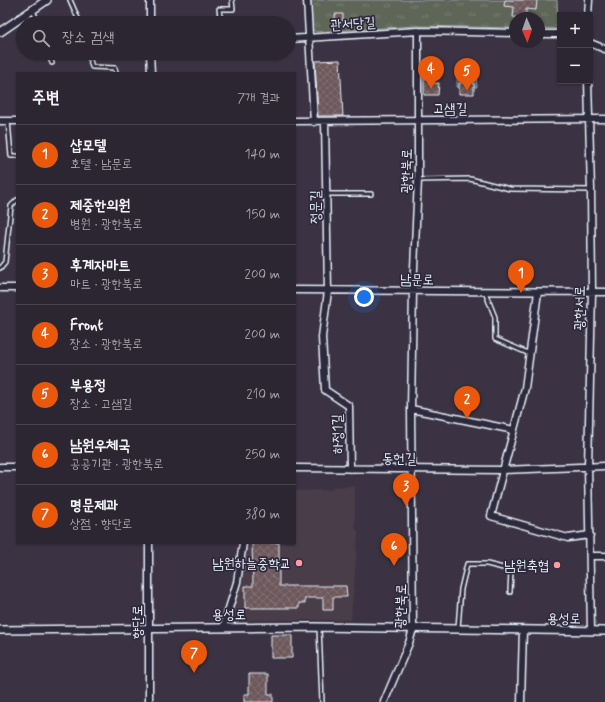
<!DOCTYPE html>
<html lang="ko">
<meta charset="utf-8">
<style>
body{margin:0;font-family:Mynerve,"Poor Story",sans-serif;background:#342e3a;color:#f1f3f6}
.controls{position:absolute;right:12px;top:12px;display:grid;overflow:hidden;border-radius:0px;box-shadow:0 1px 3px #0004}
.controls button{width:36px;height:36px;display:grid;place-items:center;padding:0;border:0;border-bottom:1px solid #48434d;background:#2c2632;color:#f1f3f6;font:20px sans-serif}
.compass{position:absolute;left:509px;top:12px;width:36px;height:36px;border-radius:50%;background:#2c2632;box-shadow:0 1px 3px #0004;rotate:178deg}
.you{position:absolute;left:364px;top:297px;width:14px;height:14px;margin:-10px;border:3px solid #fff;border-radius:50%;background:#1a73e8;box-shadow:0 0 0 6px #1a73e833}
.badge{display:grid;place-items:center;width:26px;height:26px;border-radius:50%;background:#ea580c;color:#fff;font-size:13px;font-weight:700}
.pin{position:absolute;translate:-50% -33px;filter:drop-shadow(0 1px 2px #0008)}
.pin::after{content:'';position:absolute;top:21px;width:14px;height:12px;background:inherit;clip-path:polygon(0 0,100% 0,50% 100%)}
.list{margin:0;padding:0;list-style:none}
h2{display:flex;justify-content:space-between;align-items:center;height:52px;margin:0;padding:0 16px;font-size:17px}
h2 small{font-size:13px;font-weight:400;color:#a6a5ac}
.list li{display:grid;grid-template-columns:26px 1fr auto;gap:12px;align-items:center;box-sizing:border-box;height:60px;padding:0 16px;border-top:1px solid #48434d}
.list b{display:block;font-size:15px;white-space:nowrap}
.list p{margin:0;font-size:13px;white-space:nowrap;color:#a6a5ac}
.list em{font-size:13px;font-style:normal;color:#a6a5ac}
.icon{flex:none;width:22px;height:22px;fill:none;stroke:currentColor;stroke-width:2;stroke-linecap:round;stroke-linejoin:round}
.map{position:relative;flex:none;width:605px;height:702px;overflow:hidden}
.search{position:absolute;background:#2c2632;box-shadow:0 1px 3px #0004;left:16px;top:16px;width:280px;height:44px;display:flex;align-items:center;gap:10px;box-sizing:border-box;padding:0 14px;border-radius:22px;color:#a6a5ac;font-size:15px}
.panel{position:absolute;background:#2c2632;box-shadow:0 1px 3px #0004;left:16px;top:72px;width:280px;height:472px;border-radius:0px}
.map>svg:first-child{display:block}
.built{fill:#4a3e4a}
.park{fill:url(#park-tufts);stroke:#a4aca8}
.water{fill:#53667e;stroke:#8f9eaf}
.building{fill:url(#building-cross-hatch);stroke:#e8f1f8}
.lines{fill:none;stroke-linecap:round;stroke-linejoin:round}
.service-casing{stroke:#e8f1f8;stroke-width:6}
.minor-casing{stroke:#e8f1f8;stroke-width:9}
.tertiary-casing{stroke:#e8f1f8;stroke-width:10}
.service{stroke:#2f2a3d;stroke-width:3}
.minor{stroke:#2f2a3d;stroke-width:6}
.tertiary{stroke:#2f2a3d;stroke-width:7}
.poi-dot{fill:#ff9aa2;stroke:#2f2a3d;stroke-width:1.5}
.labels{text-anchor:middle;stroke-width:3.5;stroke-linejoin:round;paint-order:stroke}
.street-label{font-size:14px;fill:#e8f1f8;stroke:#2f2a3d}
.poi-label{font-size:14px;fill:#e8f1f8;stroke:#2f2a3d;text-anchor:end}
</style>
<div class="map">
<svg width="605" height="702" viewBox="0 0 605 702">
<defs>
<pattern id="park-tufts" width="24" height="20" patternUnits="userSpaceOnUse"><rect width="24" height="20" fill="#5f6659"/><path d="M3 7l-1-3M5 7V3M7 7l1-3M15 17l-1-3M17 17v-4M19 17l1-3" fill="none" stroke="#767c72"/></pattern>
<pattern id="building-cross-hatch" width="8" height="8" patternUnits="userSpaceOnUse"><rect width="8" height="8" fill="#6d585b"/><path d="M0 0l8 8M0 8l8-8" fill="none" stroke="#827073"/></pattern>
</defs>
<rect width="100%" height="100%" fill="#3b3343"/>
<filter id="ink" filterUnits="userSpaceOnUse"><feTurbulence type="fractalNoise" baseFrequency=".025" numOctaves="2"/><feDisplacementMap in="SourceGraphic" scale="8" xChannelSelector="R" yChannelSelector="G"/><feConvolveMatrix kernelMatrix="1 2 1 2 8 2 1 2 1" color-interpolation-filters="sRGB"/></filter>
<g filter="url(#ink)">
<path class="built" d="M 355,486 L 355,529 L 358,531 L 351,620 L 233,620 L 231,617 L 240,583 L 246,543 L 295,543 L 295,491 L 332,490 L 333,487 Z"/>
<path class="park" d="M 311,0 L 557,0 L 558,29 L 539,28 L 539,18 L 515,18 L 515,28 L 417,26 L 316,32 L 312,29 Z"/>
<path class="water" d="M 461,74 L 473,74 L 473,76 L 476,76 L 477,87 L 474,87 L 474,83 L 460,83 L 459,88 L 457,88 L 457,76 L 461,76 Z"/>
<path class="building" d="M 505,0 L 537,0 L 536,10 L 526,9 L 526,18 L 513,17 L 514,7 L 504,6 Z
M 335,14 L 343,14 L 343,21 L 335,21 Z
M 340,60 L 343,116 L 318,116 L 315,61 Z
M 433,72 L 433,83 L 439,83 L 438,95 L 424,95 L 424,73 Z
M 459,83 L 474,83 L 474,94 L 459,94 Z
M 252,543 L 279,543 L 279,586 L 346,586 L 347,597 L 333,597 L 333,610 L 323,610 L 323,598 L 305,598 L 305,603 L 299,603 L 299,608 L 245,608 L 245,586 L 253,586 Z
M 271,635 L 292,635 L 292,658 L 271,658 Z
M 249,674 L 268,674 L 268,694 L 273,694 L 273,702 L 244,702 L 244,694 L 249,694 Z"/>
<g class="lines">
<defs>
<path id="service" d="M 70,0 L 80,23
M 33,10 L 38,23
M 221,23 L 219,9 L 233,9 L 232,0
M 48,53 L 52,63
M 88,53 L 92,67 L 115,68 L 116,73
M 8,121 L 11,156 L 17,156
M 418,180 L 470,179 L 510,189 L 591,190
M 327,194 L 371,194
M 0,268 L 5,262 L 11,206 L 17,200
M 485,292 L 495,317 L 495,339 L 530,354
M 319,627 L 322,702
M 458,628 L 461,589 L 467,564 L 487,564 L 511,570 L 510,592"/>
<path id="minor" d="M 150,0 L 150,23
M 307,0 L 314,122
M 588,15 L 589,0
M 539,34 L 560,34
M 289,39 L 418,31
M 590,43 L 605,49
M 150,53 L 151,73
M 588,81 L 591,190 L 592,292 L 588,466 L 591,631
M 0,121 L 17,121
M 295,121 L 605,119
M 325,122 L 328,291 L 322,337 L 325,390 L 349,406 L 350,469
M 0,288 L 17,288
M 295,290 L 605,292
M 538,292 L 525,388 L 491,516 L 568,538 L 590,535
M 411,409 L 514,430
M 0,467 L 17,467
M 295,468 L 502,470 L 605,466
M 591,556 L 605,556
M 223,628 L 237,582 L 243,543
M 149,702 L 149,543
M 384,702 L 409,643 L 413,629 L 411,409 L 413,290 L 418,180 L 418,31 L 515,33
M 521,702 L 523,630"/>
<path id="tertiary" d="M 0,32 L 47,0
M 0,630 L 314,627 L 605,631"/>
</defs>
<use href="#service" class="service-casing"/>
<use href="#minor" class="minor-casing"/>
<use href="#tertiary" class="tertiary-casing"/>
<use href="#service" class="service"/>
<use href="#minor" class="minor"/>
<use href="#tertiary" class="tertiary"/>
</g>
</g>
<g class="poi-dot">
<circle cx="299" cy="563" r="4"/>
<circle cx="557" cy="565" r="4"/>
</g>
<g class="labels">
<g class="street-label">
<text transform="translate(353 23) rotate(-4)" y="5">관서당길</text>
<text x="450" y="113">고샘길</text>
<text transform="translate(406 171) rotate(-89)" y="5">광한북로</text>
<text transform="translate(315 207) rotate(-91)" y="5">정문길</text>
<text transform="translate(417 279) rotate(1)" y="5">남문로</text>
<text transform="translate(579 308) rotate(-89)" y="5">광한서로</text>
<text transform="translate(337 434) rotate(-91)" y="5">하정1길</text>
<text x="399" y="463">동헌길</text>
<text transform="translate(400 606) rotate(-88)" y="5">광한북로</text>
<text x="229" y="619">용성로</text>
<text transform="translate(564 618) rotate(1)" y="5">용성로</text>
<text transform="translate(137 622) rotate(-90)" y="5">향단로</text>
</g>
<g class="poi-label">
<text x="291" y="568">남원하늘중학교</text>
<text x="549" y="570">남원축협</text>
</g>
</g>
</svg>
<div class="controls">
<button>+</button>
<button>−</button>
</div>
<svg class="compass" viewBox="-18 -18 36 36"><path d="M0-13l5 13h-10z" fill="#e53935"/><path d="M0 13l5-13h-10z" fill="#a6a5ac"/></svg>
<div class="you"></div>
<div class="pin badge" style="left:521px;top:293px">1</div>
<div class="pin badge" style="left:467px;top:419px">2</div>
<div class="pin badge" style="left:406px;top:506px">3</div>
<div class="pin badge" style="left:431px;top:89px">4</div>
<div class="pin badge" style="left:467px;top:91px">5</div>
<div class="pin badge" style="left:394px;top:566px">6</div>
<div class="pin badge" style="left:194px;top:673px">7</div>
<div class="search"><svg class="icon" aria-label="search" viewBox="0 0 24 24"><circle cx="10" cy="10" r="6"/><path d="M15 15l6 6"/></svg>장소 검색</div>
<section class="panel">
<h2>주변<small>7개 결과</small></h2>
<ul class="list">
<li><span class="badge">1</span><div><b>샵모텔</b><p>호텔 · 남문로</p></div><em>140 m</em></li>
<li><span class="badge">2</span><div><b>제중한의원</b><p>병원 · 광한북로</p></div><em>150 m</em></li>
<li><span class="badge">3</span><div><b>후계자마트</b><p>마트 · 광한북로</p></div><em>200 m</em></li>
<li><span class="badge">4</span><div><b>Front</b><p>장소 · 광한북로</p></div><em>200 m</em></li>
<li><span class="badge">5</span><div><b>부용정</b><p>장소 · 고샘길</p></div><em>210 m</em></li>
<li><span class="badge">6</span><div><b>남원우체국</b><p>공공기관 · 광한북로</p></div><em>250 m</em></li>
<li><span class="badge">7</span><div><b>명문제과</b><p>상점 · 향단로</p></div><em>380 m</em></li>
</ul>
</section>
</div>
